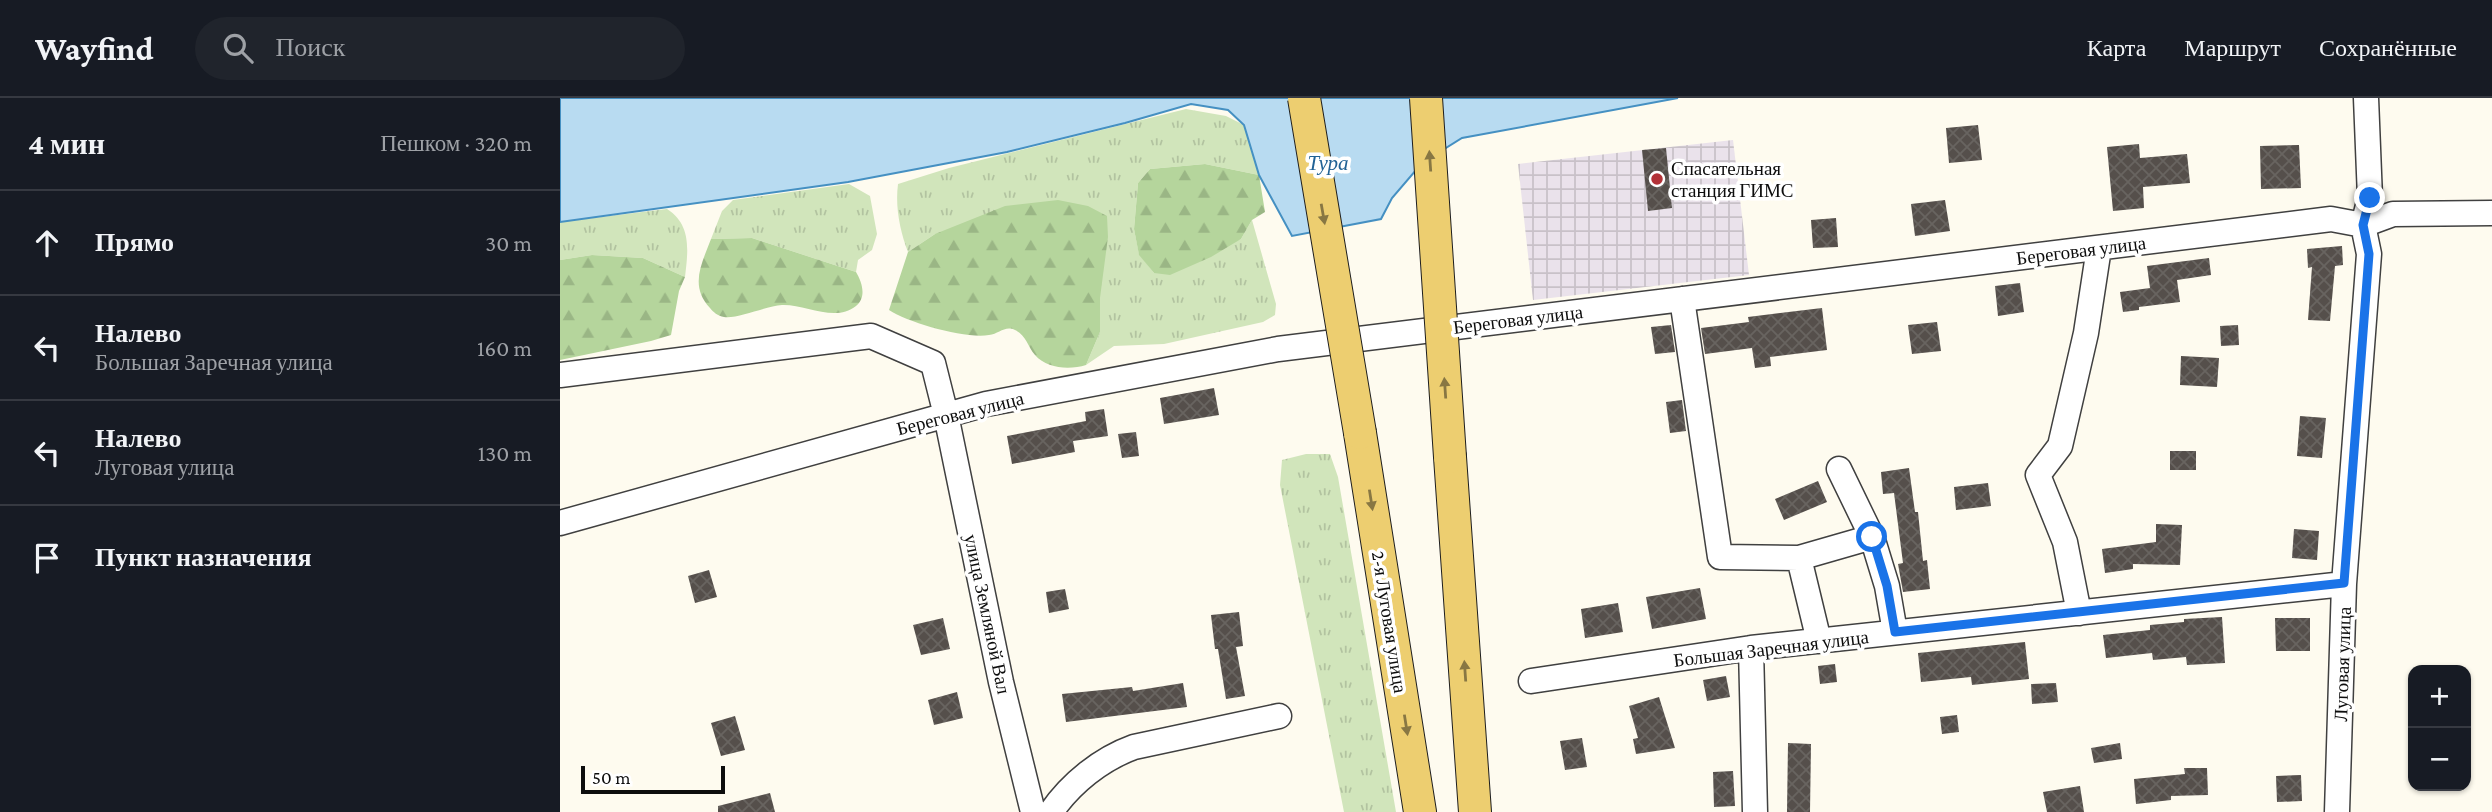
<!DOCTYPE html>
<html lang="ru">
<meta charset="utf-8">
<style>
body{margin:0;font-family:"Crimson Pro",serif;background:#20242c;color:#f1f3f6}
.controls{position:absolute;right:21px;bottom:21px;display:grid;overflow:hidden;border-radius:14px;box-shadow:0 2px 5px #0004}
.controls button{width:63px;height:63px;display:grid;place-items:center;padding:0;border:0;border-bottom:2px solid #363941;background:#171b24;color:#f1f3f6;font:35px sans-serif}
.scale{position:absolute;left:21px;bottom:18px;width:144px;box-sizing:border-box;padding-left:7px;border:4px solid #0d0d0d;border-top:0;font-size:19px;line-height:24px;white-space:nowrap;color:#0d0d0d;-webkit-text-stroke:5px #fff;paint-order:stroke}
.stop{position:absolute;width:21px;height:21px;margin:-16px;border:5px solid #1a73e8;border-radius:50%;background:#fff}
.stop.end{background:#1a73e8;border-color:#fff;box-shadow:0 2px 7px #0008}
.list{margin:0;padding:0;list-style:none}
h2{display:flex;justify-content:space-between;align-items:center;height:91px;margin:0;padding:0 28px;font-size:30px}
h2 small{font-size:23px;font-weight:400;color:#9ea1a6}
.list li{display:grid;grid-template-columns:46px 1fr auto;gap:21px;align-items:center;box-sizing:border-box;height:105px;padding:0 28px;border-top:2px solid #363941}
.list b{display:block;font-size:26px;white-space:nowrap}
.list p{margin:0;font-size:23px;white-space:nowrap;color:#9ea1a6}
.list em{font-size:23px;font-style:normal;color:#9ea1a6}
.icon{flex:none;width:38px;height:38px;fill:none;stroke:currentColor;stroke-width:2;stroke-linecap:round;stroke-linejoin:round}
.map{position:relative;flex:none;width:1932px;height:714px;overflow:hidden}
header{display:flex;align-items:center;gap:42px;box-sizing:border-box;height:98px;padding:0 35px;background:#171b24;border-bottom:2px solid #363941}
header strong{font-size:33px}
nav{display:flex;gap:38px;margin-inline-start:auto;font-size:24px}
.search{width:490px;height:63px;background:#20242c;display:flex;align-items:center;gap:18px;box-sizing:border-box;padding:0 24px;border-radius:38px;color:#9ea1a6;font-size:26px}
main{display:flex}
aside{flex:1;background:#171b24}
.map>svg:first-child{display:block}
.industrial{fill:url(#industrial-grid)}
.grass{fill:url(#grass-tufts)}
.forest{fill:url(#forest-firs)}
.water{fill:#b8dbf1;stroke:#4590c2;stroke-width:2}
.building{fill:url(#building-cross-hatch)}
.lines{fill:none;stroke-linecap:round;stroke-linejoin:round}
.minor-casing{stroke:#404040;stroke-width:27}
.major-casing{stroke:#1e1e1e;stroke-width:34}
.minor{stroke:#fff;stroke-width:24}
.major{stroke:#edce70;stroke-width:32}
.major-bridge-casing{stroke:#1e1e1e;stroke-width:34;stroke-linecap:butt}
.major-bridge{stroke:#edce70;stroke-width:32}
.oneway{fill:#887743}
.route{stroke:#1a73e8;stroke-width:9}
.poi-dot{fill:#b23137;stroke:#fff;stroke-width:2.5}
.labels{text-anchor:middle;stroke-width:7;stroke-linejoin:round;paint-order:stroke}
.poi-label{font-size:19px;fill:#0d0d0d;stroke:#fff;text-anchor:start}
.street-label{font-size:19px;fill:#0d0d0d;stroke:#fff}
.water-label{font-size:21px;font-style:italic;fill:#216295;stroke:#fff}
</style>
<header>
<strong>Wayfind</strong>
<div class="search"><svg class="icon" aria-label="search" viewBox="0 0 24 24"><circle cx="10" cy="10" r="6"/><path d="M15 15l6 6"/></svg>Поиск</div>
<nav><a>Карта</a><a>Маршрут</a><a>Сохранённые</a></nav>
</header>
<main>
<aside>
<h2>4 мин<small>Пешком · 320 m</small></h2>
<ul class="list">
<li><svg class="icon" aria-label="ahead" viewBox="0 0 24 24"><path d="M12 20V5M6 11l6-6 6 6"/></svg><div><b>Прямо</b></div><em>30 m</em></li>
<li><svg class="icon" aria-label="left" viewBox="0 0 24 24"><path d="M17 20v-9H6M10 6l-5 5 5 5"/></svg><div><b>Налево</b><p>Большая Заречная улица</p></div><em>160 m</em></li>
<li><svg class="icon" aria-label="left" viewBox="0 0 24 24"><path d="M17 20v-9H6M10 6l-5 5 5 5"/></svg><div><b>Налево</b><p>Луговая улица</p></div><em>130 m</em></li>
<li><svg class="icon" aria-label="arrive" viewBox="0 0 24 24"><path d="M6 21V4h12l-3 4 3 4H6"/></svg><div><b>Пункт назначения</b></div></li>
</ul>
</aside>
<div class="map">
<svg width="1932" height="714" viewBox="0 0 1932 714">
<defs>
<pattern id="industrial-grid" width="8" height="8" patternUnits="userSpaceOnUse" patternTransform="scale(1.75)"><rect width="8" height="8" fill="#eae2eb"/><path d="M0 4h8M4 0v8" fill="none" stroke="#c8c1c8"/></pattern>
<pattern id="grass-tufts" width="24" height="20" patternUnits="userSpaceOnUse" patternTransform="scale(1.75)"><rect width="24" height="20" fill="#d1e5bb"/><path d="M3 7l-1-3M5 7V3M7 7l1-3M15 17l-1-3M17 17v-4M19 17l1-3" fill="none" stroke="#b2c3a0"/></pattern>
<pattern id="forest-firs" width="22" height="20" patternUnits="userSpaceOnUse" patternTransform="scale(1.75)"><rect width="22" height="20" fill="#b5d59c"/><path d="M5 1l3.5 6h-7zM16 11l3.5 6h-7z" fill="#9ab685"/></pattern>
<pattern id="building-cross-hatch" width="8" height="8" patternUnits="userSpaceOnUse" patternTransform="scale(1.75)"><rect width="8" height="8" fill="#554f4b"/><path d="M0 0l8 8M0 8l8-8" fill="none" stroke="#686460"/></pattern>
</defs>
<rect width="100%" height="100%" fill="#fefbef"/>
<path class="industrial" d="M 1173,42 L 1189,177 L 973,202 L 958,66 Z"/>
<path class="grass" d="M 626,11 L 666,18 L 684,27 L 699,77 L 645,66 L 590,71 L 578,85 L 574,131 L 579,156 L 594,175 L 681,141 L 692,122 L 716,206 L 715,217 L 703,224 L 604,246 L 554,248 L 526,267 L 540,234 L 540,200 L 375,136 L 348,154 C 340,133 335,109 338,86 L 389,70 Z
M 289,86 L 310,98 L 317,136 L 312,152 L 298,162 L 296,174 L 192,140 L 151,141 L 162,113 L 173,102 Z
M 107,111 C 132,127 128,153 125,179 L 83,160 L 32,157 L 0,162 L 0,124 Z
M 746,356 L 770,356 L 778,379 L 836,714 L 784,714 L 720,387 L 722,362 Z"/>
<path class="forest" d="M 645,66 L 699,77 L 705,114 L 692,122 L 681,141 L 651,159 L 610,177 L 594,175 L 579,157 L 574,131 L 578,85 L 590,71 Z
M 498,102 L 528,108 L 547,118 L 548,139 L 540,200 L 540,234 L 526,267 C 510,272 487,271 475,257 C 468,249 466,237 455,232 C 445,227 439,236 429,237 C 405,241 349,225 329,212 L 348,154 L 375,136 L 445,108 Z
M 192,140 L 296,174 C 302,184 307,199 296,208 C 275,225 245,206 222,207 C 206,208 178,221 164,219 C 158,218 153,214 150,210 C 129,188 142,165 151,141 Z
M 32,157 L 83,160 L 125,179 L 119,193 L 111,237 L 91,243 L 0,262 L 0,162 Z"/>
<path class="water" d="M 0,0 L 1118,0 L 902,40 L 862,65 L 832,100 L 821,121 L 732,138 L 699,77 L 684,27 L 668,12 L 631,6 L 565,25 L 447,54 L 288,84 L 0,124 Z"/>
<path class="building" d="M 1418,27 L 1422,62 L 1389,65 L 1386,30 Z
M 1579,46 L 1580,60 L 1627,56 L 1630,85 L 1583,89 L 1584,110 L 1553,113 L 1547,49 Z
M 1739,47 L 1741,90 L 1701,91 L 1700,48 Z
M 1106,50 L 1112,110 L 1088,113 L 1082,52 Z
M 1385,102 L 1390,133 L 1355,138 L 1351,106 Z
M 1276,120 L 1278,149 L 1253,150 L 1251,122 Z
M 1782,148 L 1783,167 L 1775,168 L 1770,223 L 1748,222 L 1752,169 L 1748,170 L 1747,151 Z
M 1649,160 L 1651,177 L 1617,182 L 1620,204 L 1579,209 L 1579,212 L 1563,214 L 1560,194 L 1590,190 L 1587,168 Z
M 1460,185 L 1464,214 L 1438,218 L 1435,188 Z
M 1262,210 L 1267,252 L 1210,259 L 1211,268 L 1195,270 L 1192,250 L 1145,256 L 1141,230 L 1189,224 L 1188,219 Z
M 1377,224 L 1381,253 L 1352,256 L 1348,227 Z
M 1111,227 L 1115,254 L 1095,256 L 1091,229 Z
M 1678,227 L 1679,247 L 1661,248 L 1660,228 Z
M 1621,258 L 1659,260 L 1657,289 L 1620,287 Z
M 654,290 L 659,317 L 604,326 L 600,300 Z
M 1122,302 L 1126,333 L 1110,335 L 1106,304 Z
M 544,311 L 548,338 L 513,343 L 515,354 L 452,366 L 447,338 L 526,323 L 525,314 Z
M 1740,318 L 1766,320 L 1762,360 L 1737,358 Z
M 576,334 L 579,358 L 562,360 L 558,336 Z
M 1610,353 L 1636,353 L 1636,372 L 1610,372 Z
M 1349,370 L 1355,414 L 1358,414 L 1363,463 L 1367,462 L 1370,491 L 1343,494 L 1338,466 L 1343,465 L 1334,395 L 1323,396 L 1321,374 Z
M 1258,383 L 1267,404 L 1224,422 L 1215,401 Z
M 1428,385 L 1431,408 L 1396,412 L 1394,389 Z
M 1596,426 L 1622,427 L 1620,467 L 1573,466 L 1573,471 L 1545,475 L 1542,451 L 1596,444 Z
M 1734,431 L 1759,433 L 1757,462 L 1732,460 Z
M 149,472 L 157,499 L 135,505 L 128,478 Z
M 1140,490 L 1146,521 L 1092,531 L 1086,499 Z
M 505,491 L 509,511 L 489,515 L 486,494 Z
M 1058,505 L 1063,534 L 1025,540 L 1021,511 Z
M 679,514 L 683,548 L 676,549 L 685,598 L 666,601 L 658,551 L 655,551 L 651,517 Z
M 1662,519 L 1665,565 L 1627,567 L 1626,559 L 1593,562 L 1592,555 L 1546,560 L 1543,537 L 1590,532 L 1590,527 L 1624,524 L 1624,521 Z
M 383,520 L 390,551 L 361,557 L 353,527 Z
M 1715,520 L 1750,520 L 1750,553 L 1716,553 Z
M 1465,544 L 1469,581 L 1412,587 L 1411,579 L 1361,584 L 1358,555 Z
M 1275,566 L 1277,584 L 1260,586 L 1258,568 Z
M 1166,578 L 1170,599 L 1147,603 L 1143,582 Z
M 623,585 L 627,609 L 506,624 L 502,596 L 572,589 L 573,593 Z
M 1496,585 L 1498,604 L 1472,606 L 1471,586 Z
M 397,594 L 403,620 L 374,627 L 368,602 Z
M 1099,599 L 1115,650 L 1076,656 L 1073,641 L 1078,640 L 1069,608 Z
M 1397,617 L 1399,634 L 1382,636 L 1380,619 Z
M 175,618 L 185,652 L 161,658 L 151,625 Z
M 1022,640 L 1027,669 L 1005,672 L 1000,643 Z
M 1228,645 L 1251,646 L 1250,714 L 1227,714 Z
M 1560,645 L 1562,661 L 1534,665 L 1531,650 Z
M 1624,670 L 1647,670 L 1648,697 L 1611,698 L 1611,702 L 1576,706 L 1574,681 L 1625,676 Z
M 1173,673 L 1175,708 L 1154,709 L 1153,674 Z
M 1741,677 L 1742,703 L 1717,704 L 1716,678 Z
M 1520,688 L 1524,714 L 1487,714 L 1483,694 Z
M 210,695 L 215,714 L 158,714 L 158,708 Z"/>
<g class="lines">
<defs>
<path id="minor" d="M 1122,201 L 1160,459 L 1239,460 L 1312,439
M 0,277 L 311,238 L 373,265 L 386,317 L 441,584 L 473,714
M 1279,371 L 1312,439 L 1327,488 L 1335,534
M 0,425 L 426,306 L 718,251 L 1771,121 L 1803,127 L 1833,116 L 1932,115
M 1239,460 L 1259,543
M 1519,515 L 1505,444 L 1478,377 L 1500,348 L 1526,235 L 1539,150
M 1191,550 L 1195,714
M 971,583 L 1191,550 L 1784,486
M 491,714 C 511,685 541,661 574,649 L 719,618
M 1777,714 L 1784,486 L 1809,156 L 1803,127 L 1810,100 L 1806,0"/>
<path id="major" d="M 800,335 L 860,714
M 890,359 L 915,714"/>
</defs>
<use href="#minor" class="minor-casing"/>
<use href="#major" class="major-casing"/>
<use href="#minor" class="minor"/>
<use href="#major" class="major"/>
<defs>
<path id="major-bridge" d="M 744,0 L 800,335
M 866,0 L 890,359"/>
</defs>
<use href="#major-bridge" class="major-bridge-casing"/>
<use href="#major-bridge" class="major-bridge"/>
</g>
<defs><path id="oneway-solid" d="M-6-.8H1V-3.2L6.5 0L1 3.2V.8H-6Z" transform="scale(1.75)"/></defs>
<g class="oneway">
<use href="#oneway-solid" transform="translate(870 63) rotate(-94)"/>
<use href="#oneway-solid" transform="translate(763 116) rotate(80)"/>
<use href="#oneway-solid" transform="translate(885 290) rotate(-94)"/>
<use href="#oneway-solid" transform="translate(811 402) rotate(81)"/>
<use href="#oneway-solid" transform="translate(905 573) rotate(-94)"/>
<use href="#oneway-solid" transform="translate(846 627) rotate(81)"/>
</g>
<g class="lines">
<path class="route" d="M 1312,439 L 1327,488 L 1335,534 L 1784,485 L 1809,156 L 1803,127 L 1810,100"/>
</g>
<circle class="poi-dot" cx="1097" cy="81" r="7"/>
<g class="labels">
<g class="poi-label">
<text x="1111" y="77">Спасательная<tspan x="1111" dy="22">станция ГИМС</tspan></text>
</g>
<g class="street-label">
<text transform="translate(1521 152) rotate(-7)" y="7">Береговая улица</text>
<text transform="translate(958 221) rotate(-7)" y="7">Береговая улица</text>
<text transform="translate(400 315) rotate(-14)" y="7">Береговая улица</text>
<text transform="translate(428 516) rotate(78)" y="7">улица Земляной Вал</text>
<text transform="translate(830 524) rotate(81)" y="7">2-я Луговая улица</text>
<text transform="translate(1211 550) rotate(-7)" y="7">Большая Заречная улица</text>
<text transform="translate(1782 566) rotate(-88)" y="7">Луговая улица</text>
</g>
<g class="water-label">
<text x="768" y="72">Тура</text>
</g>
</g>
</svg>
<div class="controls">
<button>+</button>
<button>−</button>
</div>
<div class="scale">50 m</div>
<div class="stop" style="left:1312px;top:439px"></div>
<div class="stop end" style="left:1810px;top:100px"></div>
</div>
</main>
